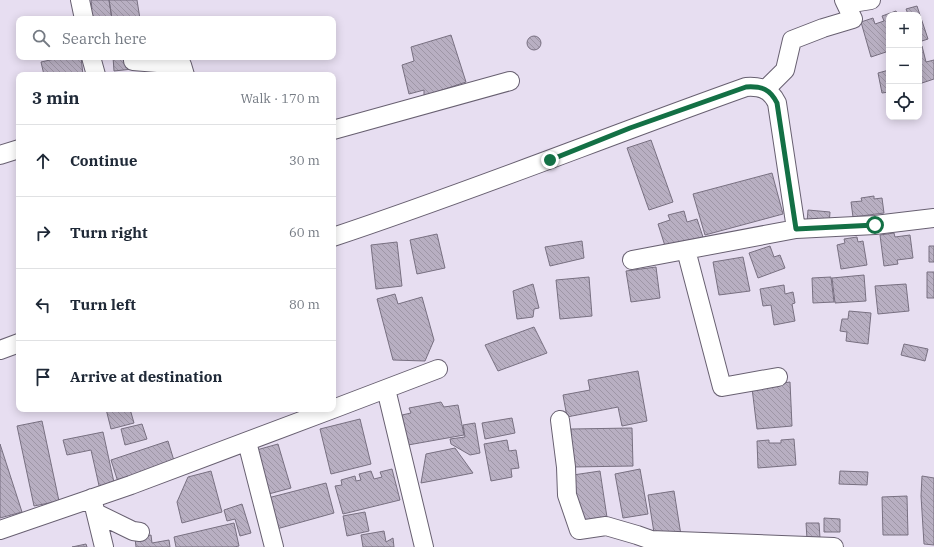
<!DOCTYPE html>
<meta charset="utf-8">
<style>
body{margin:0;font-family:"IBM Plex Serif",serif;background:#f6f6f7;color:#1f2937}
.controls{position:absolute;right:12px;top:12px;display:grid;overflow:hidden;border-radius:8px;box-shadow:0 2px 10px #0003}
.controls button{width:36px;height:36px;display:grid;place-items:center;padding:0;border:0;border-bottom:1px solid #e0e1e3;background:#fff;color:#1f2937;font:20px sans-serif}
.stop{position:absolute;width:12px;height:12px;margin:-9px;border:3px solid #137045;border-radius:50%;background:#fff}
.stop.end{background:#137045;border-color:#fff;box-shadow:0 1px 4px #0008}
.list{margin:0;padding:0;list-style:none}
h2{display:flex;justify-content:space-between;align-items:center;height:52px;margin:0;padding:0 16px;font-size:17px}
h2 small{font-size:13px;font-weight:400;color:#747a83}
.list li{display:grid;grid-template-columns:26px 1fr auto;gap:12px;align-items:center;box-sizing:border-box;height:72px;padding:0 16px;border-top:1px solid #e0e1e3}
.list b{display:block;font-size:15px;white-space:nowrap}
.list em{font-size:13px;font-style:normal;color:#747a83}
.icon{flex:none;width:22px;height:22px;fill:none;stroke:currentColor;stroke-width:2;stroke-linecap:round;stroke-linejoin:round}
.map{position:relative;flex:none;width:934px;height:547px;overflow:hidden}
.search{position:absolute;background:#fff;box-shadow:0 2px 10px #0003;left:16px;top:16px;width:320px;height:44px;display:flex;align-items:center;gap:10px;box-sizing:border-box;padding:0 14px;border-radius:8px;color:#747a83;font-size:15px}
.panel{position:absolute;background:#fff;box-shadow:0 2px 10px #0003;left:16px;top:72px;width:320px;height:340px;border-radius:8px}
.map>svg:first-child{display:block}
.building{fill:url(#building-back-hatch);stroke:#787081}
.lines{fill:none;stroke-linecap:round;stroke-linejoin:round}
.street-casing{stroke:#686071;stroke-width:20}
.street{stroke:#fff;stroke-width:18}
.route{stroke:#137045;stroke-width:5}
</style>
<div class="map">
<svg width="934" height="547" viewBox="0 0 934 547">
<defs>
<pattern id="building-back-hatch" width="6" height="6" patternUnits="userSpaceOnUse"><rect width="6" height="6" fill="#b8afc2"/><path d="M-1 5l2 2M0 0l6 6M5-1l2 2" fill="none" stroke="#9e96a6"/></pattern>
</defs>
<rect width="100%" height="100%" fill="#e7def1"/>
<path class="building" d="M 91,0 L 109,0 L 112,19 L 84,19 L 82,11 L 92,9 Z
M 109,0 L 137,0 L 140,19 L 112,19 Z
M 917,6 L 928,39 L 919,42 L 919,15 L 905,15 L 908,14 L 906,9 Z
M 896,11 L 898,15 L 889,15 L 889,51 L 871,57 L 861,22 L 873,18 L 875,24 L 884,21 L 882,16 Z
M 451,35 L 466,82 L 424,96 L 424,90 L 409,94 L 402,65 L 414,61 L 411,47 Z
M527 43a7 7 0 1 1 14 0a7 7 0 1 1-14 0Z
M 922,46 L 926,62 L 934,60 L 934,79 L 919,84 L 919,47 Z
M 64,57 L 81,57 L 83,75 L 44,75 L 41,62 Z
M 113,57 L 133,57 L 133,69 L 114,71 Z
M 889,70 L 889,92 L 882,93 L 878,73 Z
M 651,140 L 673,202 L 649,210 L 627,148 Z
M 772,173 L 783,214 L 705,235 L 693,194 Z
M 874,196 L 874,199 L 882,198 L 884,213 L 853,217 L 851,202 L 862,201 L 861,198 Z
M 808,210 L 830,212 L 829,225 L 807,223 Z
M 684,211 L 687,222 L 697,219 L 703,237 L 666,249 L 658,224 L 670,220 L 668,215 Z
M 894,233 L 895,237 L 910,235 L 913,258 L 897,260 L 898,264 L 884,266 L 880,235 Z
M 437,234 L 445,268 L 417,274 L 410,240 Z
M 857,237 L 858,242 L 863,241 L 867,265 L 841,269 L 837,245 L 845,243 L 844,239 Z
M 582,241 L 584,258 L 550,266 L 545,247 Z
M 397,242 L 402,286 L 376,289 L 371,245 Z
M 770,246 L 774,257 L 780,255 L 785,268 L 758,278 L 749,253 Z
M 929,246 L 934,246 L 934,262 L 929,262 Z
M 743,257 L 750,291 L 719,295 L 713,262 Z
M 656,267 L 660,298 L 631,302 L 626,271 Z
M 927,272 L 934,272 L 934,298 L 927,298 Z
M 864,275 L 866,301 L 835,303 L 832,278 Z
M 589,277 L 592,316 L 560,319 L 556,280 Z
M 831,277 L 834,302 L 813,303 L 812,278 Z
M 533,284 L 539,308 L 534,309 L 533,317 L 517,319 L 513,291 Z
M 906,284 L 909,311 L 878,314 L 875,286 Z
M 784,285 L 785,294 L 793,292 L 795,303 L 792,304 L 795,321 L 774,325 L 771,305 L 763,306 L 760,289 Z
M 395,294 L 398,304 L 422,297 L 434,340 L 425,361 L 393,360 L 377,299 Z
M 849,311 L 871,313 L 868,344 L 846,341 L 847,332 L 840,331 L 842,319 L 848,319 Z
M 534,327 L 547,353 L 498,371 L 485,345 Z
M 904,344 L 928,349 L 925,361 L 901,355 Z
M 638,371 L 647,421 L 622,426 L 618,407 L 567,417 L 563,395 L 590,390 L 588,380 Z
M 790,382 L 792,426 L 757,429 L 752,388 Z
M 441,402 L 444,407 L 458,405 L 464,435 L 408,445 L 402,415 L 411,413 L 409,408 Z
M 106,409 L 120,409 L 120,411 L 130,409 L 134,423 L 111,429 Z
M 512,418 L 515,433 L 485,439 L 482,423 Z
M 360,419 L 371,464 L 331,474 L 320,429 Z
M 42,421 L 59,501 L 34,506 L 17,426 Z
M 475,423 L 480,453 L 470,455 L 451,444 L 450,439 L 465,437 L 463,425 Z
M 142,424 L 147,439 L 125,445 L 121,429 Z
M 632,428 L 633,466 L 572,467 L 571,429 Z
M 103,432 L 115,487 L 100,490 L 91,450 L 67,455 L 63,440 Z
M 794,439 L 796,465 L 758,468 L 757,441 L 769,440 L 769,443 L 781,443 L 781,440 Z
M 507,440 L 509,451 L 516,450 L 519,468 L 511,469 L 512,477 L 491,481 L 484,444 Z
M 168,441 L 175,464 L 118,482 L 111,460 Z
M 0,444 L 22,512 L 0,518 Z
M 278,444 L 291,488 L 265,495 L 253,451 Z
M 455,448 L 473,473 L 421,483 L 426,454 Z
M 392,469 L 400,500 L 343,514 L 335,486 L 342,485 L 341,480 L 355,476 L 356,481 L 361,480 L 359,474 L 371,471 L 374,479 L 382,477 L 380,472 Z
M 640,469 L 648,514 L 623,518 L 615,474 Z
M 211,471 L 222,512 L 182,523 L 177,502 L 188,477 Z
M 600,471 L 608,524 L 580,528 L 573,475 Z
M 840,471 L 868,472 L 867,485 L 839,484 Z
M 922,476 L 934,478 L 934,545 L 924,544 L 921,496 Z
M 326,483 L 334,513 L 273,530 L 264,499 Z
M 674,491 L 681,535 L 655,539 L 648,495 Z
M 907,496 L 908,535 L 883,535 L 882,497 Z
M 242,504 L 251,533 L 240,536 L 235,519 L 227,521 L 224,510 Z
M 365,512 L 369,531 L 347,536 L 343,516 Z
M 824,518 L 840,519 L 840,532 L 824,532 Z
M 234,523 L 239,546 L 234,547 L 176,547 L 174,537 Z
M 806,523 L 819,523 L 820,538 L 807,539 Z
M 384,531 L 386,542 L 393,538 L 394,547 L 363,547 L 361,535 Z
M 151,535 L 152,543 L 169,540 L 170,547 L 136,547 L 135,538 Z
M 86,544 L 87,547 L 72,547 Z"/>
<g class="lines">
<defs>
<path id="street" d="M 80,0 L 84,19
M 846,4 L 871,0
M 91,57 L 96,75
M 133,61 L 182,65 L 185,75
M 765,90 L 785,70 L 792,40 L 823,28 L 853,19 L 844,0
M 333,130 L 510,81
M 0,155 L 19,149
M 333,237 C 472,191 608,136 746,87 C 761,86 770,89 777,103 L 796,229
M 686,250 L 722,387 L 778,377
M 632,260 L 796,229 L 875,225 L 934,218
M 0,350 L 19,343
M 386,389 L 424,547
M 333,409 L 438,369
M 560,420 L 566,467 L 567,495 L 579,530 L 606,526 L 637,535 L 651,540 L 834,547
M 247,442 L 274,547
M 92,498 L 104,547
M 96,513 L 133,531 L 140,532
M 0,530 L 131,485 L 333,409"/>
</defs>
<use href="#street" class="street-casing"/>
<use href="#street" class="street"/>
</g>
<g class="lines">
<path class="route" d="M 550,160 L 630,128 L 746,87 C 762,86 770,89 777,103 L 796,229 L 875,225"/>
</g>
</svg>
<div class="controls">
<button>+</button>
<button>−</button>
<button><svg class="icon" aria-label="locate" viewBox="0 0 24 24"><circle cx="12" cy="12" r="6"/><path d="M12 2v4M12 18v4M2 12h4M18 12h4"/></svg></button>
</div>
<div class="stop" style="left:875px;top:225px"></div>
<div class="stop end" style="left:550px;top:160px"></div>
<div class="search"><svg class="icon" aria-label="search" viewBox="0 0 24 24"><circle cx="10" cy="10" r="6"/><path d="M15 15l6 6"/></svg>Search here</div>
<section class="panel">
<h2>3 min<small>Walk · 170 m</small></h2>
<ul class="list">
<li><svg class="icon" aria-label="ahead" viewBox="0 0 24 24"><path d="M12 20V5M6 11l6-6 6 6"/></svg><div><b>Continue</b></div><em>30 m</em></li>
<li><svg class="icon" aria-label="right" viewBox="0 0 24 24"><path d="M7 20v-9h11M14 6l5 5-5 5"/></svg><div><b>Turn right</b></div><em>60 m</em></li>
<li><svg class="icon" aria-label="left" viewBox="0 0 24 24"><path d="M17 20v-9H6M10 6l-5 5 5 5"/></svg><div><b>Turn left</b></div><em>80 m</em></li>
<li><svg class="icon" aria-label="arrive" viewBox="0 0 24 24"><path d="M6 21V4h12l-3 4 3 4H6"/></svg><div><b>Arrive at destination</b></div></li>
</ul>
</section>
</div>
